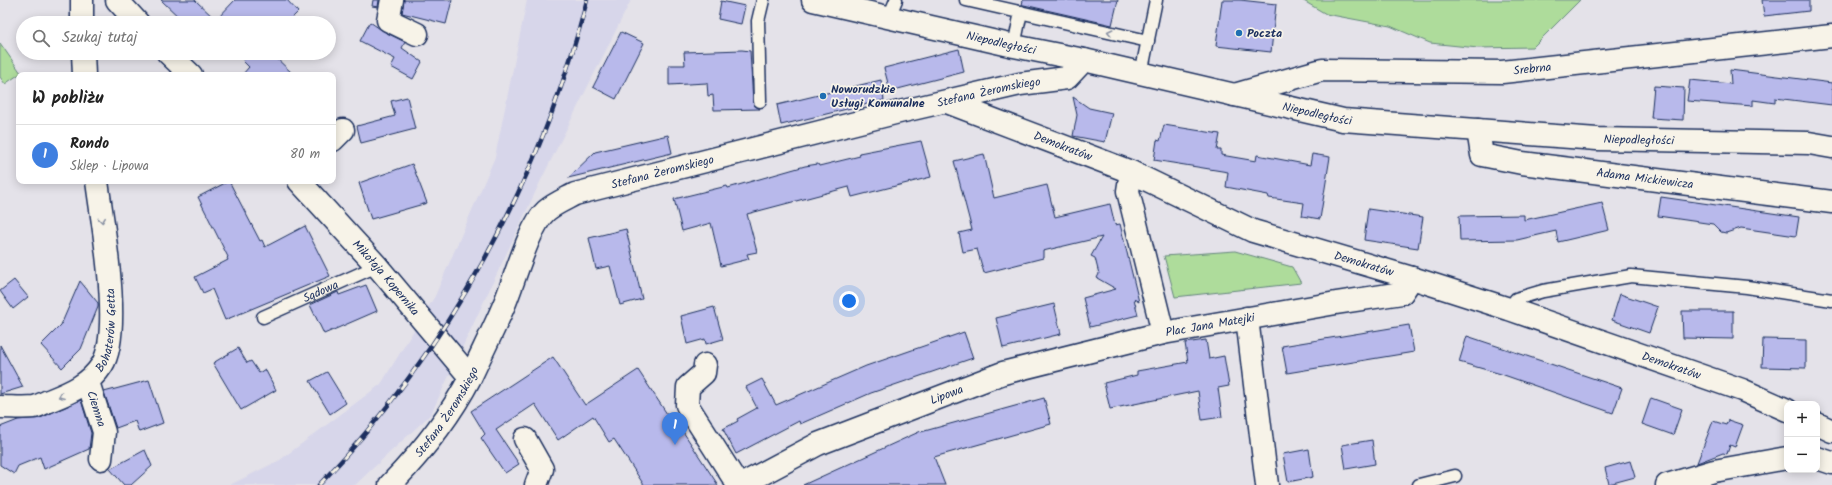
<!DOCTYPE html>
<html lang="pl">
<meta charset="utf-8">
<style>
body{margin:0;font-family:Kalam,sans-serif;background:#f6f6f6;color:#222}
.controls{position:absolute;right:12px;bottom:12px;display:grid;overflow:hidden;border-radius:8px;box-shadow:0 2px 10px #0003}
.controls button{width:36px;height:36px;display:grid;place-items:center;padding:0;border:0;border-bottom:1px solid #e0e0e0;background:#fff;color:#222;font:20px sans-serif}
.you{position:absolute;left:849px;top:301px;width:14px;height:14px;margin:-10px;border:3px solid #fff;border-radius:50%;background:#1a73e8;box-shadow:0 0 0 6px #1a73e833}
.badge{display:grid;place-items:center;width:26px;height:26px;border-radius:50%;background:#db2777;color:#fff;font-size:13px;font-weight:700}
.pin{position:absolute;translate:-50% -33px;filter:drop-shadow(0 1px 2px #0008)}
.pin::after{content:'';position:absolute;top:21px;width:14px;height:12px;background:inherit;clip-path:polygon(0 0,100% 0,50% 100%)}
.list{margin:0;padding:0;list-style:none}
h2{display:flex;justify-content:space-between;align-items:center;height:52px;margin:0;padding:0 16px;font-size:17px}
h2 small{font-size:13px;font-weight:400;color:#767676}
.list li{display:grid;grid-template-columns:26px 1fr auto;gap:12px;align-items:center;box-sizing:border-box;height:60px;padding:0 16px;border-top:1px solid #e0e0e0}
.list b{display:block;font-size:15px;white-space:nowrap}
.list p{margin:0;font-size:13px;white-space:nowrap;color:#767676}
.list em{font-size:13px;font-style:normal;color:#767676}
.icon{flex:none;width:22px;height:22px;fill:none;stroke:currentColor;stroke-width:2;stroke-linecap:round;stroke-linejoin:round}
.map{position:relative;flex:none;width:1832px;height:485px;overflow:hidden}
.search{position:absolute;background:#fff;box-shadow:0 2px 10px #0003;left:16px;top:16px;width:320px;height:44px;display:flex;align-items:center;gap:10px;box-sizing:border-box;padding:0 14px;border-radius:22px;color:#767676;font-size:15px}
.panel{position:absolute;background:#fff;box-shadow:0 2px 10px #0003;left:16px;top:72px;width:320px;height:112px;border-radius:8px}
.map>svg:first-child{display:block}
.built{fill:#d7d6ea}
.green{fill:#aedc9b;stroke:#64867c}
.building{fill:#b8b9eb;stroke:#1b2f5e}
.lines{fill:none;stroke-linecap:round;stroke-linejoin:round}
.service-casing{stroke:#1b2f5e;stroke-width:15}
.minor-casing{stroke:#1b2f5e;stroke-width:25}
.tertiary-casing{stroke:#1b2f5e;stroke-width:25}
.service{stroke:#f7f3e8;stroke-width:12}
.minor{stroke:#f7f3e8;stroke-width:22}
.tertiary{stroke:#f7f3e8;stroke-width:22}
.rail-casing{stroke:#1b2f5e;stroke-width:4.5}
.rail{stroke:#f7f3e8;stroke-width:3;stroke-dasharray:9;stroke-linecap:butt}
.oneway{stroke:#8991a3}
.poi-dot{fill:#1f6fb2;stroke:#f7f3e8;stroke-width:1.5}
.labels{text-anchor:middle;stroke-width:3.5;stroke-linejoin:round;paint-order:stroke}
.poi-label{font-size:12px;font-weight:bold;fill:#1b2f5e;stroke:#f7f3e8;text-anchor:start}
.street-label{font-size:12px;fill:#1b2f5e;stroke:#f7f3e8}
</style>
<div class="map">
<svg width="1832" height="485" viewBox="0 0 1832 485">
<rect width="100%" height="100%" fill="#e4e2e9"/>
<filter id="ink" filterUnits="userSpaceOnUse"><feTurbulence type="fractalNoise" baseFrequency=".025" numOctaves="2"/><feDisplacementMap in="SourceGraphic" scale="8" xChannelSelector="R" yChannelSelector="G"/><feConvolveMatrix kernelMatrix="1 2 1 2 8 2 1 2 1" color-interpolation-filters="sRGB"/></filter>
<g filter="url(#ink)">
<path class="built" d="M 527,0 L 631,0 L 541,180 L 431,414 L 355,485 L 230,485 L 280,460 L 381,384 L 435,296 L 495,157 Z"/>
<path class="green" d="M 1302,0 L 1580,0 L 1533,47 L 1478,48 L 1430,43 L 1390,26 L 1326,14 Z
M 0,43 L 21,73 L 5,84 L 0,77 Z
M 1235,251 L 1292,267 L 1301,283 L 1175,297 L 1164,256 Z"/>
<path class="building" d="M 161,0 L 195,0 L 216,20 L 235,0 L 287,0 L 298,12 L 287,23 L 185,23 Z
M 373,0 L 379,0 L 378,7 L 372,6 Z
M 404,0 L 452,0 L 446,24 L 402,13 Z
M 1023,0 L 1118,0 L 1112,25 L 1024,5 L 1022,5 Z
M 1222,0 L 1240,0 L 1276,4 L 1271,52 L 1216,46 Z
M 1762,0 L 1809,0 L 1809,11 L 1764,16 Z
M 721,1 L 745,6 L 741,24 L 718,19 Z
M 370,22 L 383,31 L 405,42 L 402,48 L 422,62 L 413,79 L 391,67 L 395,59 L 360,41 Z
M 621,32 L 644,43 L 616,99 L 593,87 Z
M 959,49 L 964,72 L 890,91 L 884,68 Z
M 742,50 L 750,51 L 753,102 L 754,105 L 760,109 L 714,110 L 713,95 L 708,96 L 707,83 L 669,85 L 669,65 L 685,65 L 684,52 Z
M 249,53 L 271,53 L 294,75 L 242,75 L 249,67 L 243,61 Z
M 1730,70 L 1832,83 L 1832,105 L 1775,98 L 1775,103 L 1753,100 L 1753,106 L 1687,101 L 1690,80 L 1731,84 Z
M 881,80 L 884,100 L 781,125 L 777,105 Z
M 1654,86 L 1684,88 L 1683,120 L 1651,118 Z
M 407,97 L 415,129 L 361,143 L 357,126 L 395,116 L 391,101 Z
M 1073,97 L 1089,108 L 1112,113 L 1105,142 L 1073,136 L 1077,115 Z
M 1164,125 L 1220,134 L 1217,150 L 1221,150 L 1221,155 L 1256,161 L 1257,155 L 1310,165 L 1312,154 L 1330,157 L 1320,219 L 1302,216 L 1304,203 L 1269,198 L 1268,195 L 1226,187 L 1228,172 L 1154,160 L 1157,140 L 1160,141 Z
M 668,135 L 672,153 L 568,178 L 595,152 Z
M 921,141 L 931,177 L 852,197 L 849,187 L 747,214 L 757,252 L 747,254 L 749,259 L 721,266 L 711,223 L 682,231 L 674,199 L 727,186 L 728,188 L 805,166 L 818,164 L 819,166 L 860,156 L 859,153 Z
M 984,154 L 994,198 L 1047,185 L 1055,217 L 1110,204 L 1115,225 L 1120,224 L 1139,302 L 1134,299 L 1138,315 L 1090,327 L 1083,298 L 1116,289 L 1097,278 L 1099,274 L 1095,258 L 1091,256 L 1102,237 L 1043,251 L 1043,258 L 984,273 L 977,249 L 963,252 L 959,233 L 972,230 L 954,161 Z
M 412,164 L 427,203 L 371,219 L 359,183 Z
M 229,181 L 260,241 L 262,240 L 265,247 L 305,226 L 330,276 L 225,320 L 212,289 L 203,293 L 195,277 L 228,260 L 227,258 L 228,257 L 198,197 Z
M 1661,197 L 1799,217 L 1796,236 L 1741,228 L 1726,233 L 1721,232 L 1713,224 L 1658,216 Z
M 1602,203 L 1609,230 L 1558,242 L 1556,231 L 1517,240 L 1460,241 L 1459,216 L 1524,215 L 1524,220 Z
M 1368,209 L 1423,217 L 1418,248 L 1364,240 Z
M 626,229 L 642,299 L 620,305 L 610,266 L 596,269 L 589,238 Z
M 14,280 L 28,297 L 13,309 L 0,291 Z
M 80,281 L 98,303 L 98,307 L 81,349 L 62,368 L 41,345 L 61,325 Z
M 366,285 L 377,311 L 324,334 L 310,305 L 338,292 L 339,295 Z
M 1620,294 L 1658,307 L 1649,333 L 1612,320 Z
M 1054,304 L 1061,334 L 1003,348 L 996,318 Z
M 714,307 L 723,339 L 706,344 L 705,339 L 687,344 L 681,316 Z
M 1682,311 L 1733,311 L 1733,339 L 1683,338 Z
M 1409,325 L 1414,352 L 1287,373 L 1282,346 Z
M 964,332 L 973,358 L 871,393 L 800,424 L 799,421 L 736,454 L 723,429 L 738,421 L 737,419 L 757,408 L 746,387 L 762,379 L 776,405 L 866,366 Z
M 1467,336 L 1622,388 L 1613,413 L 1501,374 L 1459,362 Z
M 1763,339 L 1806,340 L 1806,368 L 1762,367 Z
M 1206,340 L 1209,359 L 1224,356 L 1229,386 L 1218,388 L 1222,417 L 1202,420 L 1198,391 L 1110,409 L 1104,383 L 1137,375 L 1137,371 L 1188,362 L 1185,343 Z
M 0,345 L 23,387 L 0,394 Z
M 238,348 L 247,363 L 251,361 L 259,373 L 265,369 L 276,390 L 241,410 L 213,363 Z
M 553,357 L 585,405 L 638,370 L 671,420 L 674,418 L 718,485 L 644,485 L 614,439 L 609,442 L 593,416 L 558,440 L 535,404 L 496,430 L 519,464 L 505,473 L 481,438 L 485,434 L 471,411 Z
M 327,372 L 346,403 L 330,414 L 310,381 Z
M 149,380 L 163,423 L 139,432 L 135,421 L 116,428 L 104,392 Z
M 1044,398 L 1051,424 L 934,457 L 945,485 L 803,485 L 921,431 L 921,432 Z
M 1651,398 L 1682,409 L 1673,435 L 1642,424 Z
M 81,400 L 91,433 L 89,449 L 44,469 L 40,457 L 18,466 L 14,474 L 0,465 L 0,427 L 18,420 L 40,418 Z
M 1728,420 L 1743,425 L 1735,447 L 1730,445 L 1727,454 L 1723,453 L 1697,463 L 1713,421 L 1726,425 Z
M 1372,440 L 1375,464 L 1346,469 L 1342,445 Z
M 1309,449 L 1313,477 L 1288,482 L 1283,454 Z
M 145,450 L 152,466 L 131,485 L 124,485 L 110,469 Z
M 1630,461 L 1635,477 L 1609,484 L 1605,468 Z"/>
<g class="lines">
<defs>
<g id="service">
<path d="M 966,0 L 1148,41"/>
<path d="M 889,17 L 896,0"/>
<path d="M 1014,46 L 1021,12"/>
<path d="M 1141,74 L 1156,0"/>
<path d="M 760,101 L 758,21 L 763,0"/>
<path d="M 1509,309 L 1516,299 L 1543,291 L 1631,276 L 1747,287 L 1832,300"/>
<path id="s1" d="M 263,317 L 377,266"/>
<path d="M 1419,485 L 1455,476"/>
</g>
<g id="minor">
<path d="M 82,0 L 82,23"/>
<path d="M 117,0 L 138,23"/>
<path d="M 392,0 L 388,20 L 417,34"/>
<path d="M 83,53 L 84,75"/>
<path d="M 168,53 L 191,75"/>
<path id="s2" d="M 1234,95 L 1322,70 L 1502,72 L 1832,36"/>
<path id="s3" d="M 947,102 L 1131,172 L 1253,231 L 1412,278 L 1509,309 L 1742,390 L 1787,410"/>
<path id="s4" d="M 1478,130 L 1482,155 L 1522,163 L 1832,202"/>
<path d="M 333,140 L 343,130"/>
<path d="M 1131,172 L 1128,191 L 1163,333"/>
<path id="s5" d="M 299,181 L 377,266 L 470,377"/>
<path d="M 1247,318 L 1267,485"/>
<path d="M 705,365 L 704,373 L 688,387 L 687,405 L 738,485"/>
<path id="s6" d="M 88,382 L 104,432 L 101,459"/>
<path id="s7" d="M 0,407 C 11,407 23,408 34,407 C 39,406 45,402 51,400 C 71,392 90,384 102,365 C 123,332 102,221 97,181"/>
<path d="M 1817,424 L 1832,431"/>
<path d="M 525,439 L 542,469 L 536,485"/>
<path d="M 1817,458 L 1832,463"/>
<path id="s8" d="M 390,485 C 422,452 450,417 471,376 C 482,352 494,329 504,305 C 514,282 529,226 546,211 C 554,204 566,199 575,194 L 895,113 L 1020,84 L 1067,78 L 1084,60"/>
<path id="s9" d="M 741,485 L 818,444 L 1003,373 L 1163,333 L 1336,303 L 1402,293 L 1412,278"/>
<path d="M 1667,485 L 1714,471 L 1787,458"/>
</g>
<g id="tertiary">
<path id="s10" d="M 813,0 L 1014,46 L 1084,60 L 1343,120 L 1597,139 L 1809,143 L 1832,147"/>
</g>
</defs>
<use href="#service" class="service-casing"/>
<use href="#minor" class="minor-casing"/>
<use href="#tertiary" class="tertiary-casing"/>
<use href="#service" class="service"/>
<use href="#minor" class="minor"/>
<use href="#tertiary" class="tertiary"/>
<defs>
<path id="rail" d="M 319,485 C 448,350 541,181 587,0"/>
</defs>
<use href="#rail" class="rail-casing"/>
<use href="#rail" class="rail"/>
</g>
<defs><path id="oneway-chevron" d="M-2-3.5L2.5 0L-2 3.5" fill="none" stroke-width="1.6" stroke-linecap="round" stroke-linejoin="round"/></defs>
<g class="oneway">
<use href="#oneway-chevron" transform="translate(1110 32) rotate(-167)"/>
<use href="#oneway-chevron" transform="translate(102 220) rotate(83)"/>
<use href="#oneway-chevron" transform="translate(61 396) rotate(159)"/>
</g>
</g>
<g class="poi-dot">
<circle cx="1239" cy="33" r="4"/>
<circle cx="823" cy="96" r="4"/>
</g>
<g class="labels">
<g class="poi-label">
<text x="1247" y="37">Poczta</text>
<text x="831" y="93">Noworudzkie<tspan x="831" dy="14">Usługi Komunalne</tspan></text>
</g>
<g class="street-label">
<text dy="4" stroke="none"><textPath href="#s10" startOffset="193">Niepodległości</textPath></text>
<text dy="4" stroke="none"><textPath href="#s2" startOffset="302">Srebrna</textPath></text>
<text dy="4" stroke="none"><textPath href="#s8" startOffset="778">Stefana Żeromskiego</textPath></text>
<text dy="4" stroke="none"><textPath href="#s10" startOffset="517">Niepodległości</textPath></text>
<text dy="4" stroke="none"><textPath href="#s10" startOffset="840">Niepodległości</textPath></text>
<text dy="4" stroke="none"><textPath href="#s3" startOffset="124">Demokratów</textPath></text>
<text dy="4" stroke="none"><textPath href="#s8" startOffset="442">Stefana Żeromskiego</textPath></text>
<text dy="4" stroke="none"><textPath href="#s4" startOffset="190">Adama Mickiewicza</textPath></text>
<text dy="4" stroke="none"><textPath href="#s3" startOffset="448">Demokratów</textPath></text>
<text dy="4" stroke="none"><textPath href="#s5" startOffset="130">Mikołaja Kopernika</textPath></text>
<text dy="4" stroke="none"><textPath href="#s1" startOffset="63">Sądowa</textPath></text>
<text dy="4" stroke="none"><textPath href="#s9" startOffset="498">Plac Jana Matejki</textPath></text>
<text dy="4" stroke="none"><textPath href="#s7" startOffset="151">Bohaterów Getta</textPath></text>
<text dy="4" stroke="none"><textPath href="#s3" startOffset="772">Demokratów</textPath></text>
<text dy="4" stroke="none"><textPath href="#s9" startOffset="225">Lipowa</textPath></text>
<text dy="4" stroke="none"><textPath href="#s6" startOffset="28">Ciemna</textPath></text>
<text dy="4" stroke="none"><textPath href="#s8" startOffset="93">Stefana Żeromskiego</textPath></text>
</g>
</g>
</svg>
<div class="controls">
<button>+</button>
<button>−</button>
</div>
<div class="you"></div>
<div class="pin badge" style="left:675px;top:445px;background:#3f7fe0">1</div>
<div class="search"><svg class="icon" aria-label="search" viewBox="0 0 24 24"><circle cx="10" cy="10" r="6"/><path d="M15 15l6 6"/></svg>Szukaj tutaj</div>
<section class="panel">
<h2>W pobliżu<small></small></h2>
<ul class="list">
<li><span class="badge" style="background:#3f7fe0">1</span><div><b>Rondo</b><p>Sklep · Lipowa</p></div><em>80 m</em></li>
</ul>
</section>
</div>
